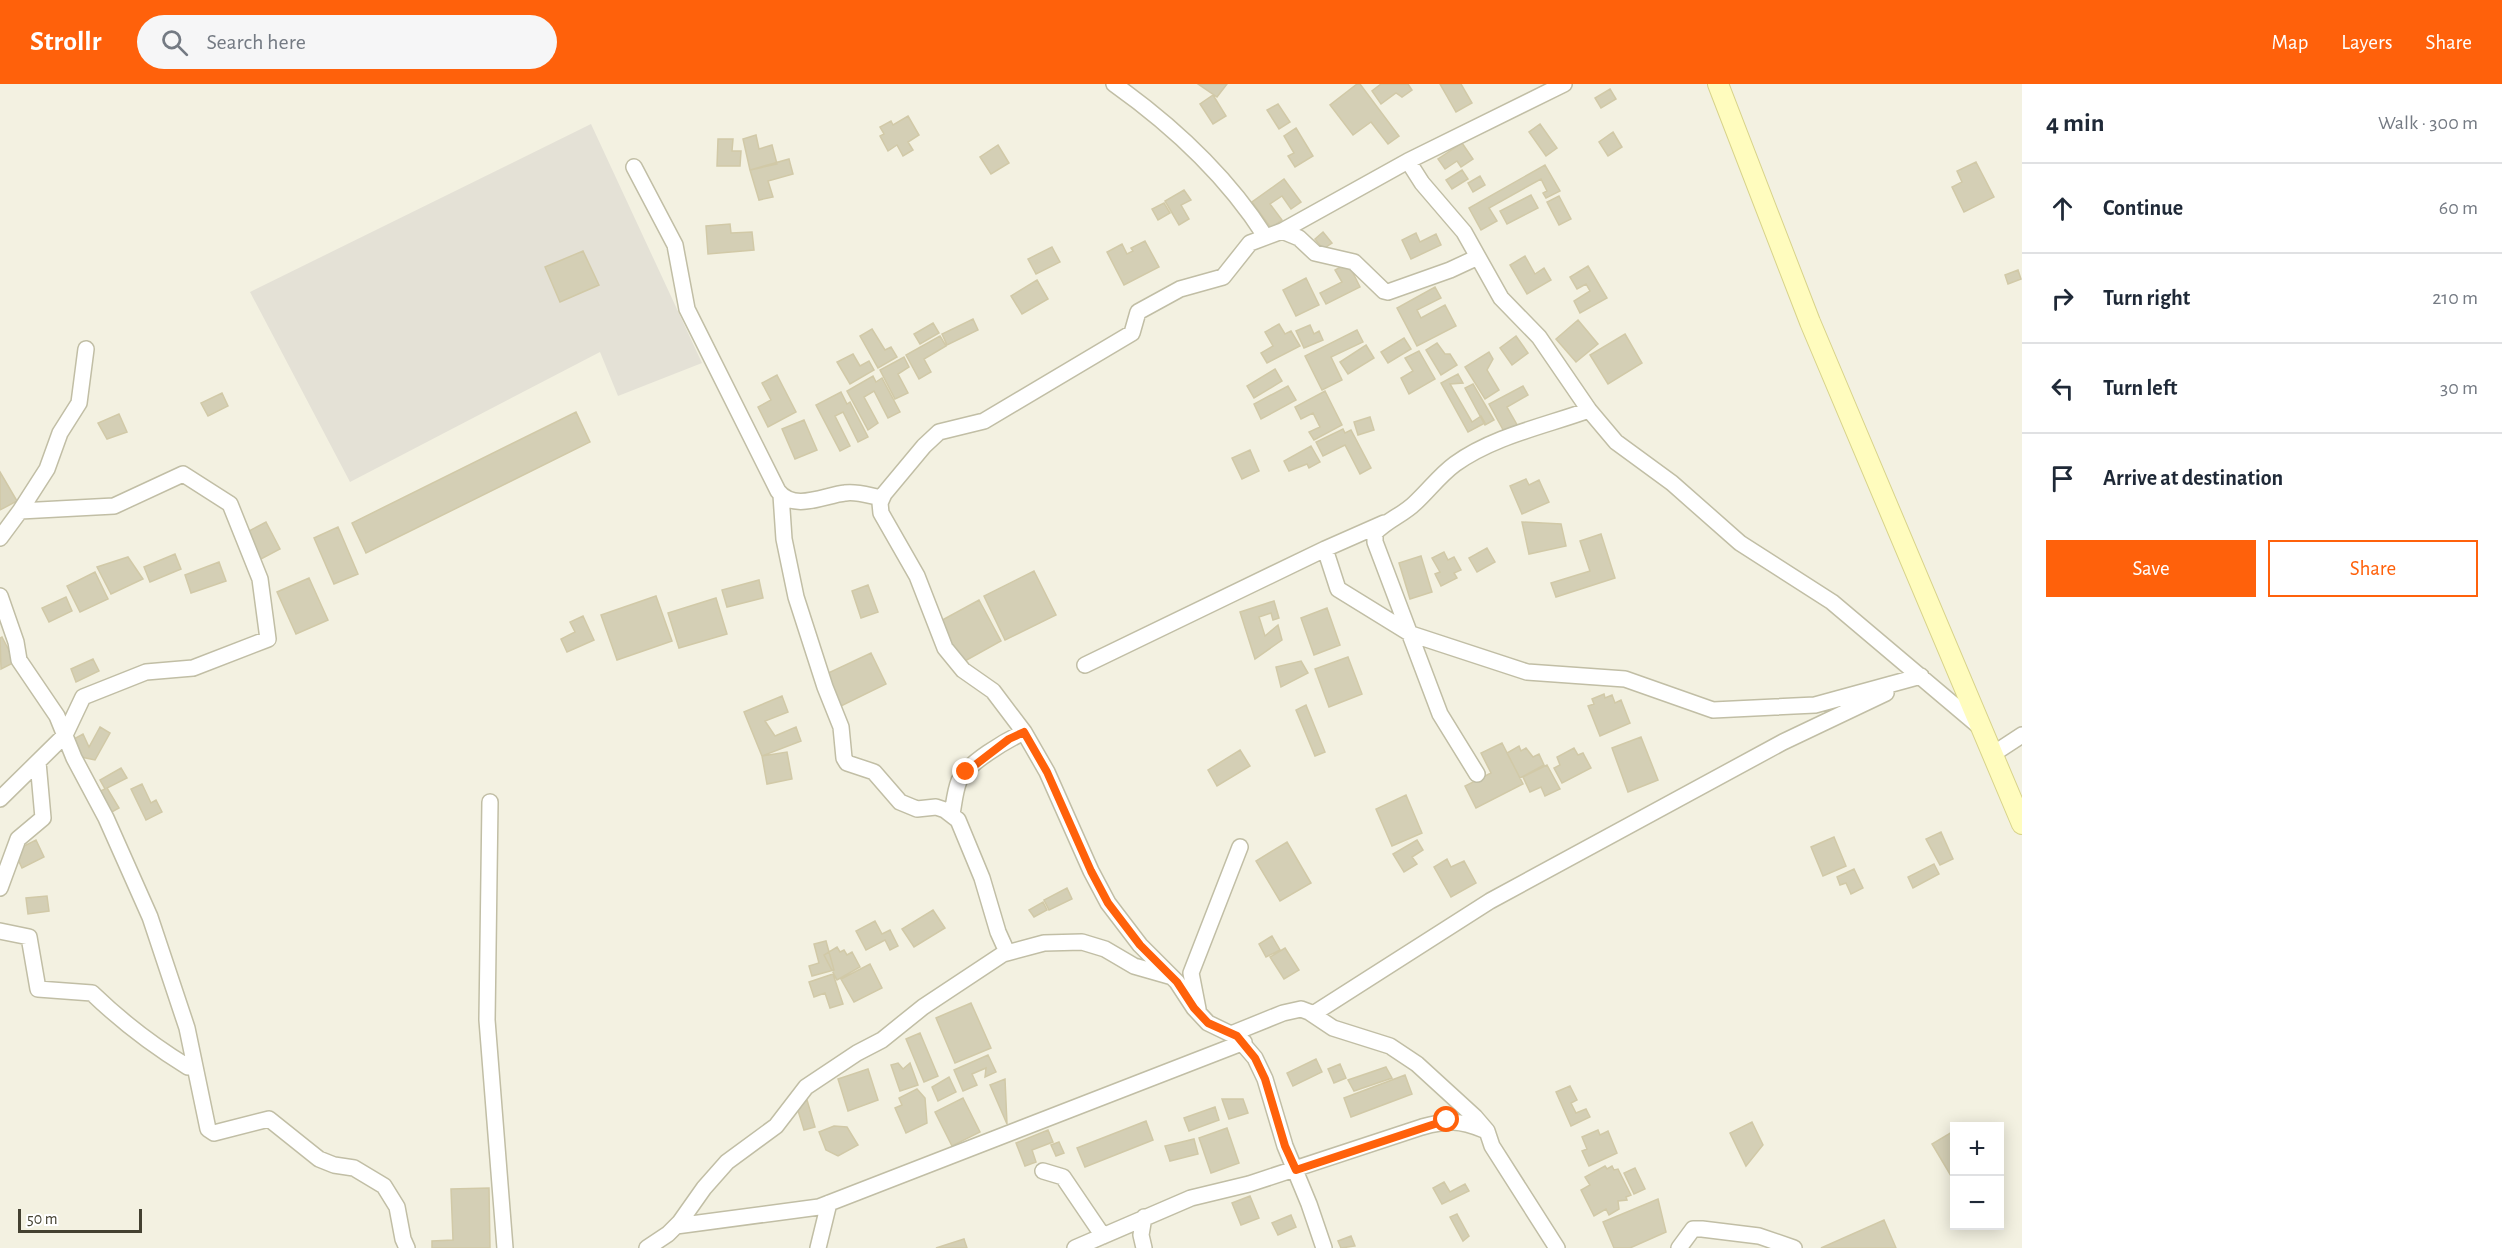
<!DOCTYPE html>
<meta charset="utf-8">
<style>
body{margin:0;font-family:"Alegreya Sans",sans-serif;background:#f6f6f7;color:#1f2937}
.controls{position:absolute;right:18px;bottom:18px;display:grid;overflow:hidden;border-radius:0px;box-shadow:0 3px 15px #0003}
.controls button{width:54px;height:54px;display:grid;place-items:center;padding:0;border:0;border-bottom:2px solid #e0e1e3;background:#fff;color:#1f2937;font:30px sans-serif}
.scale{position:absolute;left:18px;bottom:15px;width:124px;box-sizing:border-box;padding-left:6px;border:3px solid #444131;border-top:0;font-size:16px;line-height:21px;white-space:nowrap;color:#444131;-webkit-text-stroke:4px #fff;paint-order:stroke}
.stop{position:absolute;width:18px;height:18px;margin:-14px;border:4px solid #ff610b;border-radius:50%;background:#fff}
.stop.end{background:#ff610b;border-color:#fff;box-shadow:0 2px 6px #0008}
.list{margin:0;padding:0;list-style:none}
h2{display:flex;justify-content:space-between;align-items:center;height:78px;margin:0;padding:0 24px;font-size:26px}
h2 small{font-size:20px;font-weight:400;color:#747a83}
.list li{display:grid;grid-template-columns:39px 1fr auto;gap:18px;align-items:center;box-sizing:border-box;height:90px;padding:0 24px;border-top:2px solid #e0e1e3}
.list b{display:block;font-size:22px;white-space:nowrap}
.list em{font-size:20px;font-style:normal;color:#747a83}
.actions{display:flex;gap:12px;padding:18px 24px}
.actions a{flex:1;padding:14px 0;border:2px solid #ff610b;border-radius:0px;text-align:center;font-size:21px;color:#ff610b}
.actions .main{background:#ff610b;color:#fff}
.icon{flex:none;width:33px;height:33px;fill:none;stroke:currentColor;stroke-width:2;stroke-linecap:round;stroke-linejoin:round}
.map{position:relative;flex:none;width:2022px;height:1164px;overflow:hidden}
header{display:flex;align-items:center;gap:36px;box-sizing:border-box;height:84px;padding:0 30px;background:#ff610b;color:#fff}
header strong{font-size:28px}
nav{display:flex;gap:33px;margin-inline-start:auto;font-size:21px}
.search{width:420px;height:54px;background:#f6f6f7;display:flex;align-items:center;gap:15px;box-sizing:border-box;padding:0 21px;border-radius:33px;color:#747a83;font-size:22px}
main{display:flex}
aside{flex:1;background:#fff}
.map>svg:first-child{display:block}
.industrial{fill:#e4e1d6}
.building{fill:#d4cfb5;stroke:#d1c9a7;stroke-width:1.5}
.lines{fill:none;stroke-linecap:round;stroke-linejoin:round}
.minor-casing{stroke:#c1bea5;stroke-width:18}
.secondary-casing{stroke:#d8d38a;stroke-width:22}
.minor{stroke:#fff;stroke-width:15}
.secondary{stroke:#fffcbe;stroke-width:20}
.route{stroke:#ff610b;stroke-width:8}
</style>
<header>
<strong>Strollr</strong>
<div class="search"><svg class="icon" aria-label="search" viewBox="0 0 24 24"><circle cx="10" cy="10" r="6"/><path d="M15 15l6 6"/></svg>Search here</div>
<nav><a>Map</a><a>Layers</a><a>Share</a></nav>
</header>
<main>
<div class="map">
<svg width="2022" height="1164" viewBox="0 0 2022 1164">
<rect width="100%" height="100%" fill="#f3f1e1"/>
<path class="industrial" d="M 591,40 L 702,279 L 618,312 L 600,268 L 350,398 L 250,208 Z"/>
<path class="building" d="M 1198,0 L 1227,0 L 1217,13 Z
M 1357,0 L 1360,0 L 1399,52 L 1388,60 L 1371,38 L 1353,51 L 1330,21 Z
M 1381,0 L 1408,0 L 1412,6 L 1402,13 L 1396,9 L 1381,20 L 1372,7 Z
M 1440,0 L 1461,0 L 1472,19 L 1456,28 Z
M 1610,5 L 1616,15 L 1601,24 L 1595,14 Z
M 1213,11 L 1226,32 L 1213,40 L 1200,20 Z
M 1278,20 L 1290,38 L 1279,45 L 1267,26 Z
M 908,32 L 919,51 L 908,58 L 913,66 L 903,72 L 897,61 L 888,67 L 880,52 L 884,50 L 880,43 L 891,37 L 893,41 Z
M 1540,40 L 1557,64 L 1546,72 L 1529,48 Z
M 1296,44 L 1313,72 L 1295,83 L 1288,72 L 1294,69 L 1284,52 Z
M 1613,48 L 1622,63 L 1608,72 L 1599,58 Z
M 756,51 L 759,65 L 772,61 L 777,80 L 750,86 L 743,55 Z
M 718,55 L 733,55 L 732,67 L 741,67 L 740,82 L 717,82 Z
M 1462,59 L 1473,75 L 1461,83 L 1457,77 L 1445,85 L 1438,75 Z
M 998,61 L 1009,79 L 991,90 L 980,73 Z
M 789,75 L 793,90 L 768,97 L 773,113 L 759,116 L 750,86 Z
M 1976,78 L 1994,113 L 1964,128 L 1952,103 L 1962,98 L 1957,87 Z
M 1545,81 L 1560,107 L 1546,114 L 1543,109 L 1547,107 L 1541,95 L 1489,124 L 1497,137 L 1481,146 L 1469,124 Z
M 1462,86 L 1468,95 L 1452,105 L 1446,96 Z
M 1480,92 L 1485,101 L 1473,108 L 1468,99 Z
M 1284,95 L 1301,118 L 1291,125 L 1282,112 L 1270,120 L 1282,136 L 1271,144 L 1252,118 Z
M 1184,106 L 1191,116 L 1181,121 L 1189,135 L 1179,141 L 1165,117 Z
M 1531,111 L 1538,124 L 1507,140 L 1500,127 Z
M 1559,112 L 1571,135 L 1559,141 L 1547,118 Z
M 1164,119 L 1170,129 L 1158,136 L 1152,125 Z
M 730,140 L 731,149 L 752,148 L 754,166 L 708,170 L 706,142 Z
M 1323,148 L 1332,159 L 1323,165 L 1315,155 Z
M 1416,149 L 1420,158 L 1436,150 L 1441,161 L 1411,175 L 1402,156 Z
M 1145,157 L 1159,183 L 1124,201 L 1107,168 L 1122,160 L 1127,170 L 1133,167 L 1131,164 Z
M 1052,163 L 1060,178 L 1036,190 L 1028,175 Z
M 583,167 L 599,201 L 560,218 L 545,183 Z
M 1525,172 L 1535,190 L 1544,184 L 1551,196 L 1527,210 L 1510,181 Z
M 1348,179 L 1360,203 L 1326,220 L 1320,209 L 1342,198 L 1335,186 Z
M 1588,182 L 1607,214 L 1580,229 L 1574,217 L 1590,207 L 1586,200 L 1577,205 L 1570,193 Z
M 2018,186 L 2021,195 L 2008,200 L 2005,191 Z
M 1306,194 L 1319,221 L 1296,232 L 1283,206 Z
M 1037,196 L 1048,215 L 1022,230 L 1011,212 Z
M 1435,203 L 1441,214 L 1417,226 L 1421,234 L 1445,221 L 1456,242 L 1417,262 L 1397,224 Z
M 973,235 L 978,246 L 947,261 L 942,250 Z
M 1578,236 L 1598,260 L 1576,278 L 1556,255 Z
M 933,239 L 939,249 L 920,260 L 914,250 Z
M 1279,240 L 1285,250 L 1291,247 L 1300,262 L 1267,279 L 1261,269 L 1273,262 L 1265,248 Z
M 1310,241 L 1314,250 L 1319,247 L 1323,256 L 1304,264 L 1296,247 Z
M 872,245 L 885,266 L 891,263 L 897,273 L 878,284 L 860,252 Z
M 1357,246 L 1363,258 L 1331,273 L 1342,296 L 1322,306 L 1305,272 Z
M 1625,250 L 1642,279 L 1608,300 L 1590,271 Z
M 940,252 L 946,262 L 924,275 L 931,288 L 919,295 L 906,271 Z
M 1516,252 L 1528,269 L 1512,281 L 1500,264 Z
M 1404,254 L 1411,265 L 1388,279 L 1381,268 Z
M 1437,259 L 1445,270 L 1450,270 L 1457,281 L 1441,291 L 1426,266 Z
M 1366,261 L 1374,274 L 1348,290 L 1340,278 Z
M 1419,267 L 1435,295 L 1409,310 L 1401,294 L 1413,287 L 1405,274 Z
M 1489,268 L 1493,275 L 1487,286 L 1499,306 L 1485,315 L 1465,283 Z
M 853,270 L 860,282 L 869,277 L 874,286 L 850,300 L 837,278 Z
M 904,273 L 909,283 L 898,290 L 908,309 L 895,315 L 880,286 Z
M 1275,285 L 1282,297 L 1254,314 L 1247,302 Z
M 1458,290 L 1463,299 L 1450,300 L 1472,338 L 1481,332 L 1485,339 L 1468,348 L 1441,299 Z
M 777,291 L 796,328 L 768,343 L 758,323 L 771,316 L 762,299 Z
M 873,292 L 876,298 L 882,294 L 900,328 L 888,334 L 874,307 L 864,313 L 878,339 L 868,346 L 847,307 Z
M 1473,300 L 1494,336 L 1485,341 L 1465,304 Z
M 1288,302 L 1296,316 L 1261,335 L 1254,320 Z
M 1523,302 L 1528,311 L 1507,323 L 1520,346 L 1507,353 L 1489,320 Z
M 1325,307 L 1342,341 L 1314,356 L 1309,348 L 1320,343 L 1313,329 L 1301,335 L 1295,323 Z
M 841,308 L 847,320 L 850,318 L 868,353 L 858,358 L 843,328 L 835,332 L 850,362 L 840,367 L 816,321 Z
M 222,309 L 228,322 L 208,332 L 201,319 Z
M 576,328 L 590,358 L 366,469 L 352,439 Z
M 119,330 L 127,348 L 107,355 L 98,339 Z
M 1370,333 L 1374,346 L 1358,351 L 1354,338 Z
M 804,336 L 817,366 L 795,375 L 782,345 Z
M 1343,345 L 1345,349 L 1351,346 L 1371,384 L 1360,390 L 1345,361 L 1323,372 L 1316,358 Z
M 1311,362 L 1320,378 L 1309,384 L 1307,380 L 1289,387 L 1284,377 Z
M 1250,366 L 1259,387 L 1242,395 L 1232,374 Z
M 0,388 L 17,417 L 0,426 Z
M 1526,395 L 1529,401 L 1539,396 L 1549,418 L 1522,430 L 1510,402 Z
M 266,438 L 280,465 L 261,475 L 247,448 Z
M 1522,438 L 1561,440 L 1566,462 L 1529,470 Z
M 338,443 L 358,490 L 334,500 L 314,454 Z
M 1601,450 L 1615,494 L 1556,513 L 1551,499 L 1590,487 L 1580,457 Z
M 1487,464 L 1495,478 L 1477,488 L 1469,474 Z
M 1444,468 L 1448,476 L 1454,473 L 1461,486 L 1454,489 L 1457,494 L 1441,502 L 1435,490 L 1440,488 L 1432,474 Z
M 175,470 L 181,485 L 150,498 L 144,483 Z
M 1421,472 L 1432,508 L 1410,515 L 1399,479 Z
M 128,473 L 143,495 L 111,510 L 97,483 Z
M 219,478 L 226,497 L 191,509 L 185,491 Z
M 1034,487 L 1056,531 L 1005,556 L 984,512 Z
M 95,488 L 108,515 L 80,528 L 67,502 Z
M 309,494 L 328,536 L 296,550 L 277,508 Z
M 759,496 L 763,514 L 727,523 L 722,506 Z
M 868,501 L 878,528 L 861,534 L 852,507 Z
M 656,512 L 672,557 L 617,576 L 601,531 Z
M 66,513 L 72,527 L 49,538 L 42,524 Z
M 716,514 L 727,550 L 679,564 L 668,529 Z
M 979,516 L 1001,557 L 956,582 L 933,541 Z
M 1274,517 L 1279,534 L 1273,536 L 1271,529 L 1259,533 L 1265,552 L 1278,541 L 1282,556 L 1255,575 L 1240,528 Z
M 1327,524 L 1340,561 L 1314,571 L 1301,534 Z
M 583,532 L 594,556 L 567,568 L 561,555 L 575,548 L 570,538 Z
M 2,553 L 15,578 L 1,585 L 0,554 Z
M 871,569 L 886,600 L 841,622 L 826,590 Z
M 1348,573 L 1362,610 L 1329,623 L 1315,585 Z
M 93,575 L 99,587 L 76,598 L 71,585 Z
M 1301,577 L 1308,589 L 1281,603 L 1276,583 Z
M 1604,610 L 1605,614 L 1612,611 L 1615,619 L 1621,616 L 1630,639 L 1600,652 L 1588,622 L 1594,620 L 1592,615 Z
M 782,612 L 788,628 L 765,637 L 775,652 L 796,643 L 801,657 L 762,672 L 744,628 Z
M 1306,621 L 1325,668 L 1315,672 L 1296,626 Z
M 100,643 L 110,649 L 95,676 L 81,673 L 72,656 L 83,650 L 89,663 Z
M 1641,653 L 1658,696 L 1628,708 L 1612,664 Z
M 1502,659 L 1523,700 L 1476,724 L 1465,702 L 1491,689 L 1481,669 Z
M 1519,662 L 1521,667 L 1526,664 L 1533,673 L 1539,670 L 1544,681 L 1520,694 L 1507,669 Z
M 1574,664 L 1578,671 L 1583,669 L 1591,684 L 1562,699 L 1554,684 L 1560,681 L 1557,673 Z
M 1240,666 L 1250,682 L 1217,702 L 1208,686 Z
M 787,668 L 792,695 L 767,700 L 762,672 Z
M 1547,681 L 1560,705 L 1545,712 L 1541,703 L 1530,708 L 1523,693 Z
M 121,684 L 127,694 L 107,704 L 119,724 L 110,729 L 98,708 L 105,705 L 100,696 Z
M 142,700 L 151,719 L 156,716 L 162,728 L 146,736 L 131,705 Z
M 1406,711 L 1422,749 L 1392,762 L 1376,725 Z
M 1941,748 L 1953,775 L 1940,781 L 1926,755 Z
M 1834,753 L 1846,782 L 1823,792 L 1811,763 Z
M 36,756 L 44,773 L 22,784 L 14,767 Z
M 1417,756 L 1423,766 L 1412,773 L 1417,780 L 1404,788 L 1393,770 Z
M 1287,758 L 1311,799 L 1280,817 L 1256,777 Z
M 1447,775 L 1451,783 L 1464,777 L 1476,799 L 1451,813 L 1434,783 Z
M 1934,780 L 1939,790 L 1913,804 L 1908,793 Z
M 1854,785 L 1863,804 L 1851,810 L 1846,799 L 1840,801 L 1837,793 Z
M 1067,804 L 1072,815 L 1049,826 L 1044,816 Z
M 47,812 L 49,827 L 28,830 L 26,814 Z
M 1043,818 L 1047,826 L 1034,833 L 1029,826 Z
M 933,826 L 945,844 L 914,863 L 902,845 Z
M 875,837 L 882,850 L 890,846 L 898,862 L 890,866 L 885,856 L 866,866 L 856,847 Z
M 1272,852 L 1280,866 L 1266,873 L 1259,860 Z
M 826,857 L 834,886 L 812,892 L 809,882 L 819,879 L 814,860 Z
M 837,863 L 840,868 L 844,866 L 847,871 L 852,868 L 860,883 L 837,896 L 824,871 Z
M 1285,864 L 1299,886 L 1284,895 L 1270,873 Z
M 870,880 L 882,904 L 854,918 L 841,895 Z
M 833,890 L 843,920 L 830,924 L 825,909 L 814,913 L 809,898 Z
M 971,919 L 991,964 L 955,979 L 936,934 Z
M 920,949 L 938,992 L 924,998 L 906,955 Z
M 988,971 L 996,988 L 985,993 L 986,984 L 972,990 L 977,1001 L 963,1007 L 954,986 Z
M 1316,975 L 1322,988 L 1293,1002 L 1287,989 Z
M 898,979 L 903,985 L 910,979 L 918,1001 L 900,1007 L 891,981 Z
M 1340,980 L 1346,994 L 1334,999 L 1328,985 Z
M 1386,983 L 1392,994 L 1354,1007 L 1348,996 Z
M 868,985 L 878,1016 L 848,1027 L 838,995 Z
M 1405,991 L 1412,1010 L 1351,1033 L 1344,1014 Z
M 949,993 L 956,1008 L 938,1017 L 932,1003 Z
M 1005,995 L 1007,1040 L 990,1001 Z
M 1570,1002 L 1577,1016 L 1571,1019 L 1576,1029 L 1586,1025 L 1590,1033 L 1571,1042 L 1556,1008 Z
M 917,1005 L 925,1014 L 927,1039 L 906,1049 L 895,1024 L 902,1021 L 899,1014 Z
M 963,1014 L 980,1048 L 952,1062 L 935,1028 Z
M 1222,1015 L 1243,1015 L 1248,1029 L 1229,1035 Z
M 807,1016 L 815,1043 L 804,1046 L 796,1020 Z
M 1215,1023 L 1219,1036 L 1189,1047 L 1184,1034 Z
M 1146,1037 L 1153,1056 L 1085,1083 L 1077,1064 Z
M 1752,1038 L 1763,1061 L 1746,1082 L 1730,1049 Z
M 834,1042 L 847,1043 L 858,1061 L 838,1072 L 826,1066 L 819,1048 Z
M 1227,1044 L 1239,1079 L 1211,1089 L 1199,1054 Z
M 1048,1046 L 1053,1058 L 1032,1066 L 1036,1078 L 1025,1082 L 1016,1059 Z
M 1598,1046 L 1600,1051 L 1608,1047 L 1617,1069 L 1589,1082 L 1582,1067 L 1587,1065 L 1582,1053 Z
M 1952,1048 L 1954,1052 L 1954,1097 L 1932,1060 Z
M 1194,1055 L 1198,1070 L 1170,1077 L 1165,1062 Z
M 1059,1058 L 1064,1069 L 1056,1072 L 1051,1061 Z
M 1605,1082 L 1607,1085 L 1612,1082 L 1614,1086 L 1618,1085 L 1631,1111 L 1626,1113 L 1627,1116 L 1618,1117 L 1619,1125 L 1609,1131 L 1606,1125 L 1594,1132 L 1581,1106 L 1590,1101 L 1585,1093 Z
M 1635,1084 L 1645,1105 L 1634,1110 L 1624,1089 Z
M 1444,1098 L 1450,1108 L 1465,1100 L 1469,1107 L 1442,1120 L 1433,1104 Z
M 489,1104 L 490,1164 L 432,1164 L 432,1157 L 453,1156 L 451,1105 Z
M 1250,1112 L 1259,1134 L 1241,1141 L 1232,1119 Z
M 1658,1115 L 1666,1148 L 1630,1164 L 1614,1164 L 1603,1138 Z
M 1457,1130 L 1469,1152 L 1463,1157 L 1450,1133 Z
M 1291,1131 L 1296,1143 L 1278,1151 L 1272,1139 Z
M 1884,1136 L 1896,1164 L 1821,1164 Z
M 1351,1152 L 1355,1162 L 1341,1164 L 1338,1157 Z
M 964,1155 L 967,1164 L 936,1164 Z"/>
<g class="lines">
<defs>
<path id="minor" d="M 1114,0 C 1173,42 1226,91 1265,152
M 1408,77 L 1422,99 L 1464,148 L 1501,214 L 1539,253 L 1589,326 L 1616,358 L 1672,399 L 1740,459 L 1832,518 L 1980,643
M 634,83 L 675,161 L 687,225 L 778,407 C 794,428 825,411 845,409 C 857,407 870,412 882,414
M 1282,147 L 1299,154 L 1315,169 L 1354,178 L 1384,207 L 1388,208 L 1450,186 L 1478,173
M 781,411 L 784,455 L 796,513 L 825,603 L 841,643 L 844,674 L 847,679 L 874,688 L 900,718 L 917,725 L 936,723 L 945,726 L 958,736 L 982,794 L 998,848 L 1007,868
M 1384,439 L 1325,465 L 1338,505 L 1411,550 L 1527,588 L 1625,595 L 1713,626 L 1815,621 L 1921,592
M 0,454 L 20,427
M 0,512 L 16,558 L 19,576 L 57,632 L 74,674 L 106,734 L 150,833 L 187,944 L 208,1045 L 214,1049 L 269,1035 L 319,1075 L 334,1081 L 354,1084 L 384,1102 L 397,1123 L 403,1155 L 407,1164
M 1085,581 L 1325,465
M 1993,670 L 2022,651
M 1477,690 L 1440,630 L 1375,458 L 1375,449 C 1387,436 1403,431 1415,419 C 1429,406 1440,391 1455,380 C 1494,352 1545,342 1589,326
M 0,715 L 65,651 L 83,613 L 146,588 L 193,584 L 268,555 L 260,495 L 230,420 L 183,390 L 114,422 L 20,427 L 47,385 L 60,349 L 79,319 L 86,265
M 490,718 L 487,936 L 505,1164
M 952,730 C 954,719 955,707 959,697 C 967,679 1007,656 1024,648
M 0,804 L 18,755 L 43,734 L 38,678
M 0,847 L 29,853 L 38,905 L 92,909 C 122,938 152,961 188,983
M 1198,925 L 1191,889 L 1240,763
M 1313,930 L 1490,817 L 1783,658 L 1886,609
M 1231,950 L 1283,929 L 1301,925 L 1309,928 L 1333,944 L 1390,962 L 1417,980 L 1475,1033 L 1487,1047 L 1492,1062 L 1557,1164
M 1043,1087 L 1063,1093 L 1103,1152
M 676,1142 L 819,1123 L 1244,958
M 647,1164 L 668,1150 L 680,1138 L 704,1104 L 727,1078 L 776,1042 L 806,1003 L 857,969 L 882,956 L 923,923 L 1003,870 L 1044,859 L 1082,858 L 1105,865 L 1134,882 L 1169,892
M 818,1164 L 829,1119
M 1075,1164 L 1191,1114 L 1249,1100 L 1422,1043 C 1448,1036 1459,1036 1484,1046
M 1144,1164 L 1141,1151 L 1144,1133
M 1324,1164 L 1309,1120 L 1285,1062 L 1265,995 L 1255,974 L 1237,953 L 1208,939 L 1194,924 L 1177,898 L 1140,861 L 1108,819 L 1091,787 L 1047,688 L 1024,648 L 993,607 L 963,586 L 945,564 L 917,492 L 881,429 L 880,419 L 884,410 L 924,362 L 939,348 L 984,337 L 1132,249 L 1138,228 L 1180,205 L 1223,193 L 1250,159 L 1282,147 L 1408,77 L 1564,0
M 1679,1164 L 1693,1145 L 1702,1145 L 1759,1152 L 1794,1164"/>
<path id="secondary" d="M 1718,0 L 1810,238 L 2022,740"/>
</defs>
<use href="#minor" class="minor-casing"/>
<use href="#secondary" class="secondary-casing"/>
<use href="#minor" class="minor"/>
<use href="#secondary" class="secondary"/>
</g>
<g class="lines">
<path class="route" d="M 966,688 L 1009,655 L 1024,648 L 1047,688 L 1091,787 L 1108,819 L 1140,861 L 1177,898 L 1194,924 L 1208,939 L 1237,952 L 1255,974 L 1265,995 L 1285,1062 L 1296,1086 L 1447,1036"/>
</g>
</svg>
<div class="controls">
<button>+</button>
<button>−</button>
</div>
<div class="scale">50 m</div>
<div class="stop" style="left:1447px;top:1036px"></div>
<div class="stop end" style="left:966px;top:688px"></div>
</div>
<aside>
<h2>4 min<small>Walk · 300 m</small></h2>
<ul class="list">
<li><svg class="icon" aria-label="ahead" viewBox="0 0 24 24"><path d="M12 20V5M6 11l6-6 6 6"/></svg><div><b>Continue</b></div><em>60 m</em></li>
<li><svg class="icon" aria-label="right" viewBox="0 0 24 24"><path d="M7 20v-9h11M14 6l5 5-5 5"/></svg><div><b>Turn right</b></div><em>210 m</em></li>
<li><svg class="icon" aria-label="left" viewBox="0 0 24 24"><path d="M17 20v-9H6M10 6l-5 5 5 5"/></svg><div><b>Turn left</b></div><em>30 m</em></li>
<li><svg class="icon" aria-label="arrive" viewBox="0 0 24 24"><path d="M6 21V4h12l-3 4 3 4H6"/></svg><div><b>Arrive at destination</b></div></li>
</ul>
<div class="actions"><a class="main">Save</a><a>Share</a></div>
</aside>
</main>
